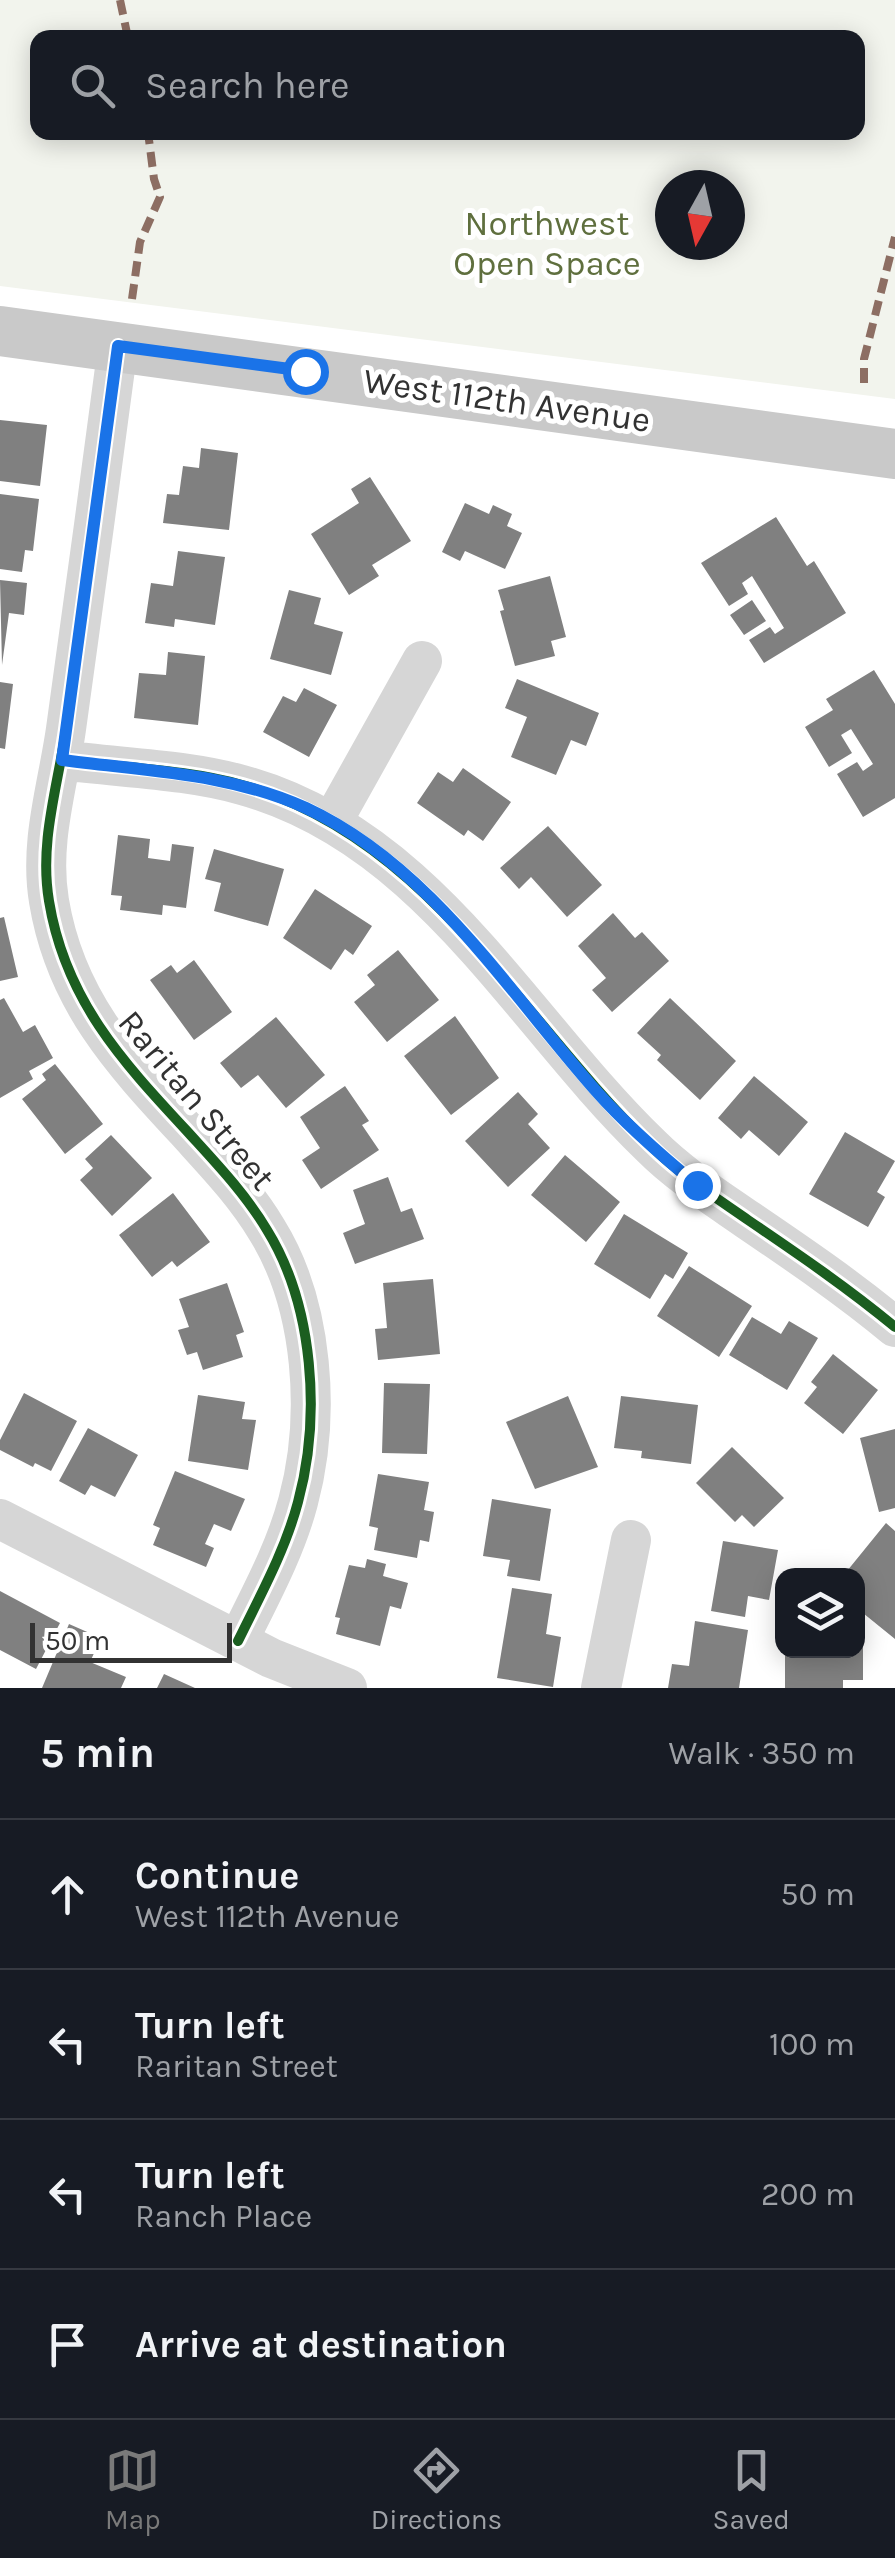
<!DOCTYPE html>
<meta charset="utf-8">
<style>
body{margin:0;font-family:Karla,sans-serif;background:#20242c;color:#f1f3f6}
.controls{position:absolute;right:30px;bottom:30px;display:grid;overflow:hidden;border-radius:20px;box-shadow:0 5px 25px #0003}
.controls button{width:90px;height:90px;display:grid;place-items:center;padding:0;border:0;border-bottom:2px solid #363941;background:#171b24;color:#f1f3f6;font:50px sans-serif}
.compass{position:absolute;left:655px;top:170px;width:90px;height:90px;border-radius:50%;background:#171b24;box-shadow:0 5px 25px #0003;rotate:188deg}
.scale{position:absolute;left:30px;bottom:25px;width:202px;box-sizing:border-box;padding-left:10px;border:5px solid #323232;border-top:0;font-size:28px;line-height:35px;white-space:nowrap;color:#323232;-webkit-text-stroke:8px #fff;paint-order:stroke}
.stop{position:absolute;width:30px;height:30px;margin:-22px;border:8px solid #1a73e8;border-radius:50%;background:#fff}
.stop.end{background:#1a73e8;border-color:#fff;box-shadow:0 2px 10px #0008}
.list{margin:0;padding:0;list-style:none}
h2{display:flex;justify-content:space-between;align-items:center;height:130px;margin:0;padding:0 40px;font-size:42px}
h2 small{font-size:32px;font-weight:400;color:#9ea1a6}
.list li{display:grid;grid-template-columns:65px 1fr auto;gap:30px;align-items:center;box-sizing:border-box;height:150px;padding:0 40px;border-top:2px solid #363941}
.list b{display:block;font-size:38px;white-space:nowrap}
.list p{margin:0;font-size:32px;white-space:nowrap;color:#9ea1a6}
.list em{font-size:32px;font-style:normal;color:#9ea1a6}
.icon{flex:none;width:55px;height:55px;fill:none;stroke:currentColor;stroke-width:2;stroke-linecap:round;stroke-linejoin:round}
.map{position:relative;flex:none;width:895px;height:1688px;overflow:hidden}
.search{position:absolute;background:#171b24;box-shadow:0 5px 25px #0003;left:30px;right:30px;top:30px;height:110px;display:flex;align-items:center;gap:25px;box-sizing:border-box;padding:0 35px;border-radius:20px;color:#9ea1a6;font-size:38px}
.sheet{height:730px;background:#171b24}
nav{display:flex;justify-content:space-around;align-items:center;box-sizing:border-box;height:140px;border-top:2px solid #363941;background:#171b24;font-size:28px;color:#9ea1a6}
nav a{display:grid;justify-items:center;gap:5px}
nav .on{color:#7a7a7a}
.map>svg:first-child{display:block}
.green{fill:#f2f4ed;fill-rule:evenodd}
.building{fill:#808080}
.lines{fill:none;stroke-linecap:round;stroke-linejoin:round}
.minor{stroke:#d6d6d6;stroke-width:40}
.major{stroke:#c9c9c9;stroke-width:50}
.quiet{stroke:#8d6e63;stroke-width:8;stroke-dasharray:15 8;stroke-linecap:butt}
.cycleway-casing{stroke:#fff;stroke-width:16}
.cycleway{stroke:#1b5e20;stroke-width:10}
.route{stroke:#1a73e8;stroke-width:12}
.labels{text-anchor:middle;stroke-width:10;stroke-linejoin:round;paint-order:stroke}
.park-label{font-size:35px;fill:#5f6f3e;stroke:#fff}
.street-label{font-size:35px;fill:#323232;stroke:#fff}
</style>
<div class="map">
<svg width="895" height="1688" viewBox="0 0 895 1688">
<rect width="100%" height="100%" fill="#fff"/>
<path class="green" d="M 0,0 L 895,0 L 895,399 L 0,286 ZM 38,38 L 858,38 L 858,132 L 38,132 ZM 670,185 L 730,185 L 730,245 L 670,245 Z"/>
<path class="building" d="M 0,420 L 47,425 L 40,486 L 0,481 Z
M 201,448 L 238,453 L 229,530 L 163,523 L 167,494 L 179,495 L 183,466 L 199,468 Z
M 370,477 L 411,541 L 372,565 L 379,576 L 349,595 L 311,534 L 359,503 L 351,489 Z
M 0,494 L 39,499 L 33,551 L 25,550 L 22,572 L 0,569 Z
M 465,503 L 489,514 L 493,505 L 512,514 L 507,526 L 522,533 L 505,569 L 465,551 L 460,561 L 442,552 Z
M 776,517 L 807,566 L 814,561 L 846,613 L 764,663 L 749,640 L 770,627 L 775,634 L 784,628 L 752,576 L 742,583 L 748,594 L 729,606 L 701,563 Z
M 178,551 L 225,557 L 215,625 L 175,619 L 174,627 L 145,623 L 151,583 L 173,586 Z
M 550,576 L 566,637 L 551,641 L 555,656 L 515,666 L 500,611 L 504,610 L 498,590 Z
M 0,580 L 27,583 L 24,615 L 9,613 L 2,665 Z
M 289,590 L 321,598 L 314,624 L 343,632 L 331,675 L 270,659 Z
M 752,600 L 766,621 L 744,635 L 730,615 Z
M 168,652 L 205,656 L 198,725 L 134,718 L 139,673 L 166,675 Z
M 874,670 L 895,704 L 895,798 L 863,817 L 837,774 L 857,762 L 863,771 L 873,764 L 851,729 L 841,735 L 852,753 L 829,767 L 805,727 L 833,710 L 826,699 Z
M 517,679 L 599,713 L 586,746 L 571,740 L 556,775 L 511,757 L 527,717 L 505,708 Z
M 0,682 L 13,684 L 5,749 L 0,748 Z
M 304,688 L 337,705 L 309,757 L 263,732 L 283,696 L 296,702 Z
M 463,768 L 511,802 L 483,841 L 468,830 L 464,836 L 417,803 L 438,772 L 453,782 Z
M 548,826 L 602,885 L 567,917 L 531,877 L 519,889 L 500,868 Z
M 118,835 L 150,839 L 148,858 L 170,861 L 172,844 L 194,847 L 186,908 L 163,905 L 162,915 L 120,910 L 122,896 L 111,895 Z
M 214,849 L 284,869 L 268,926 L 214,911 L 221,883 L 205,879 Z
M 315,889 L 372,926 L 353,955 L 345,949 L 331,970 L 283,938 Z
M 613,913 L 635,938 L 642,932 L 669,961 L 612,1012 L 592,990 L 606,978 L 578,946 Z
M 4,917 L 18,977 L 0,981 L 0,918 Z
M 398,950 L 439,1000 L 387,1042 L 354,1002 L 375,985 L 367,975 Z
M 194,960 L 232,1012 L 194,1040 L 150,980 L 171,965 L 177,973 Z
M 4,998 L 23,1032 L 35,1025 L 53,1058 L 29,1071 L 33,1079 L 0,1098 L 0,1000 Z
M 670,998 L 736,1061 L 700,1100 L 657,1060 L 661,1055 L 637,1033 Z
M 455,1016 L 499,1078 L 451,1115 L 404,1056 Z
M 276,1017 L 325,1075 L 286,1108 L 258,1075 L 241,1088 L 220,1063 Z
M 55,1064 L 103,1124 L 65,1154 L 22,1099 L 46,1080 L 42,1074 Z
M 754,1076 L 808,1122 L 779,1156 L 749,1130 L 741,1139 L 718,1118 Z
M 345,1086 L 369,1121 L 362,1125 L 379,1150 L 321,1189 L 302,1160 L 320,1148 L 300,1117 Z
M 518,1092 L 538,1114 L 528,1124 L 550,1148 L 508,1187 L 465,1141 Z
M 845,1132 L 895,1161 L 877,1192 L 885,1197 L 868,1227 L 809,1194 Z
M 111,1135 L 152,1178 L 112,1216 L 80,1180 L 93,1168 L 85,1159 Z
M 565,1155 L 620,1202 L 586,1242 L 531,1195 Z
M 388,1177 L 401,1212 L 412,1208 L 424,1239 L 355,1264 L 343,1233 L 365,1224 L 353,1190 Z
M 173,1193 L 210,1242 L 177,1267 L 172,1261 L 152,1277 L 119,1235 Z
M 624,1214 L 688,1253 L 673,1279 L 665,1274 L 650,1299 L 594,1264 Z
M 689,1266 L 752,1306 L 719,1357 L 657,1316 Z
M 433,1279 L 440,1354 L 378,1360 L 375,1329 L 387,1328 L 383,1283 Z
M 227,1283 L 244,1332 L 236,1335 L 243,1357 L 203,1370 L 197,1352 L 187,1355 L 178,1330 L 189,1327 L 179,1299 Z
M 752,1317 L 781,1334 L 789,1321 L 818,1338 L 787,1390 L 729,1355 Z
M 833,1354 L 878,1390 L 843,1434 L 804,1403 L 817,1387 L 811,1382 Z
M 384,1383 L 430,1384 L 427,1454 L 382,1453 Z
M 24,1393 L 77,1421 L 51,1471 L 35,1463 L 33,1467 L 0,1450 L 0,1440 Z
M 198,1395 L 245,1402 L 242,1419 L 256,1420 L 248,1470 L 188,1461 Z
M 568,1396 L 598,1467 L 535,1489 L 506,1422 Z
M 621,1396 L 698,1405 L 691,1464 L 641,1458 L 642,1451 L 614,1448 Z
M 88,1428 L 138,1455 L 115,1497 L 91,1485 L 85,1495 L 59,1481 Z
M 895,1429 L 895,1508 L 879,1512 L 860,1438 Z
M 732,1447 L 784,1498 L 754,1527 L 742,1515 L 735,1522 L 696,1483 Z
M 175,1471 L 245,1499 L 231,1531 L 214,1524 L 205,1544 L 214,1548 L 206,1567 L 153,1545 L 160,1528 L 153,1525 Z
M 378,1474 L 429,1482 L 424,1510 L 434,1512 L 429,1542 L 420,1540 L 417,1558 L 374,1550 L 378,1528 L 369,1526 Z
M 492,1499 L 551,1509 L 540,1581 L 507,1576 L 510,1560 L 483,1556 Z
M 886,1523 L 895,1531 L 895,1639 L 858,1609 L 858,1576 L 843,1576 Z
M 723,1541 L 778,1550 L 769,1600 L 748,1596 L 745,1617 L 711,1611 Z
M 367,1559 L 386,1564 L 383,1576 L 408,1583 L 401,1609 L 390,1606 L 380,1646 L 336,1634 L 340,1618 L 335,1617 L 349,1565 L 365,1568 Z
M 512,1588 L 552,1594 L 546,1634 L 561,1637 L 553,1687 L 497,1678 Z
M 0,1591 L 60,1623 L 36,1669 L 0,1650 Z
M 695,1621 L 748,1630 L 739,1688 L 668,1688 L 672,1664 L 689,1666 Z
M 69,1624 L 101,1638 L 90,1662 L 126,1677 L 121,1688 L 42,1688 Z
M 863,1633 L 863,1680 L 843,1680 L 843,1688 L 785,1688 L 785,1650 L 858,1650 L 858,1634 Z
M 164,1674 L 195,1688 L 157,1688 Z"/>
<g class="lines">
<path class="minor" d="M 118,346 C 101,474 84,601 66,729 C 58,786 39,842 49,901 C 65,999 121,1060 186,1130 C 215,1162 245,1193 267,1230 C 314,1306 321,1417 298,1502 C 285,1551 260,1596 238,1641
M 62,760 C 121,768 185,769 242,785 C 428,836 521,1021 651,1146 C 680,1175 715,1197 748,1220 C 798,1254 848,1288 895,1327
M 332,822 L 422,661
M 0,1519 L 271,1658 L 347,1688
M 601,1688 L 631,1540"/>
<path class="major" d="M 0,331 L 895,454"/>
<path class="quiet" d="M 120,0 L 128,38
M 132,299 L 140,242 L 160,197 L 154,179 L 148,132
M 864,383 L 864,359 L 895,237"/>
<defs>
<path id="cycleway" d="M 118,346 C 101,474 84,601 66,729 C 58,786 39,842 49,901 C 65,999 121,1060 186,1130 C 215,1162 245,1193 267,1230 C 314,1306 321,1417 298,1502 C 285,1551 260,1596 238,1641
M 62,760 C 121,768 185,769 242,785 C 428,836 521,1021 651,1146 C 680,1175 715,1197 748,1220 C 798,1254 848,1288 895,1327"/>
</defs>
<use href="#cycleway" class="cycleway-casing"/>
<use href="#cycleway" class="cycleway"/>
</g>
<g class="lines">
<path class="route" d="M 305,371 L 118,346 L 62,760 C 144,771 230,773 306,808 C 431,866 509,993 597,1092 C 627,1126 662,1156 697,1185"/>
</g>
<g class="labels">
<g class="park-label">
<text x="547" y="235">Northwest<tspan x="547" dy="40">Open Space</tspan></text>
</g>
<g class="street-label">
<text transform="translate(507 400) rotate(8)" y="12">West 112th Avenue</text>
<text transform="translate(197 1100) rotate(50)" y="12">Raritan Street</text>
</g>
</g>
</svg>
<div class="controls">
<button><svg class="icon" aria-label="layers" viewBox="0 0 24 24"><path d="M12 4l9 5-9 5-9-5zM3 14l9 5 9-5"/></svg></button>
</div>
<svg class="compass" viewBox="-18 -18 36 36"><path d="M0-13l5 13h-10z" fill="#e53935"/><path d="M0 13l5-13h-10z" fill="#9ea1a6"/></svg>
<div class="scale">50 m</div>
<div class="stop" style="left:305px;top:371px"></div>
<div class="stop end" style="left:697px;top:1185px"></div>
<div class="search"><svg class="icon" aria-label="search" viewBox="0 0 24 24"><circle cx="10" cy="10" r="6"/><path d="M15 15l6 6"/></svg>Search here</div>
</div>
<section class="sheet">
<h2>5 min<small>Walk · 350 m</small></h2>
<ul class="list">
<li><svg class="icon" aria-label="ahead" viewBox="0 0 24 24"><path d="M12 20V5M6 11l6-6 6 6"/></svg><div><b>Continue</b><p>West 112th Avenue</p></div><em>50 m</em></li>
<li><svg class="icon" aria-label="left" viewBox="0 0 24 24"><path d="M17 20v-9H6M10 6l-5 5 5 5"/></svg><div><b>Turn left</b><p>Raritan Street</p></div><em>100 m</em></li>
<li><svg class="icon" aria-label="left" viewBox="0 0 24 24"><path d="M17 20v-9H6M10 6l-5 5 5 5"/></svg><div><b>Turn left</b><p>Ranch Place</p></div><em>200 m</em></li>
<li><svg class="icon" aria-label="arrive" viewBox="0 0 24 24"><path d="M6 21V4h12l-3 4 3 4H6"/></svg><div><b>Arrive at destination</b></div></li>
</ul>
</section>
<nav>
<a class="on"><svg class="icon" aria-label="map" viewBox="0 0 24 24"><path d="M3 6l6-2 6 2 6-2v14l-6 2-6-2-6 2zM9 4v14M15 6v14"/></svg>Map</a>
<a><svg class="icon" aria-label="directions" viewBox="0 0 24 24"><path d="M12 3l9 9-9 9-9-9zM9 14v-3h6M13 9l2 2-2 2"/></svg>Directions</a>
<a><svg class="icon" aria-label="saved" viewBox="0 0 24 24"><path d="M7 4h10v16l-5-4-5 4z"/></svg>Saved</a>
</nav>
